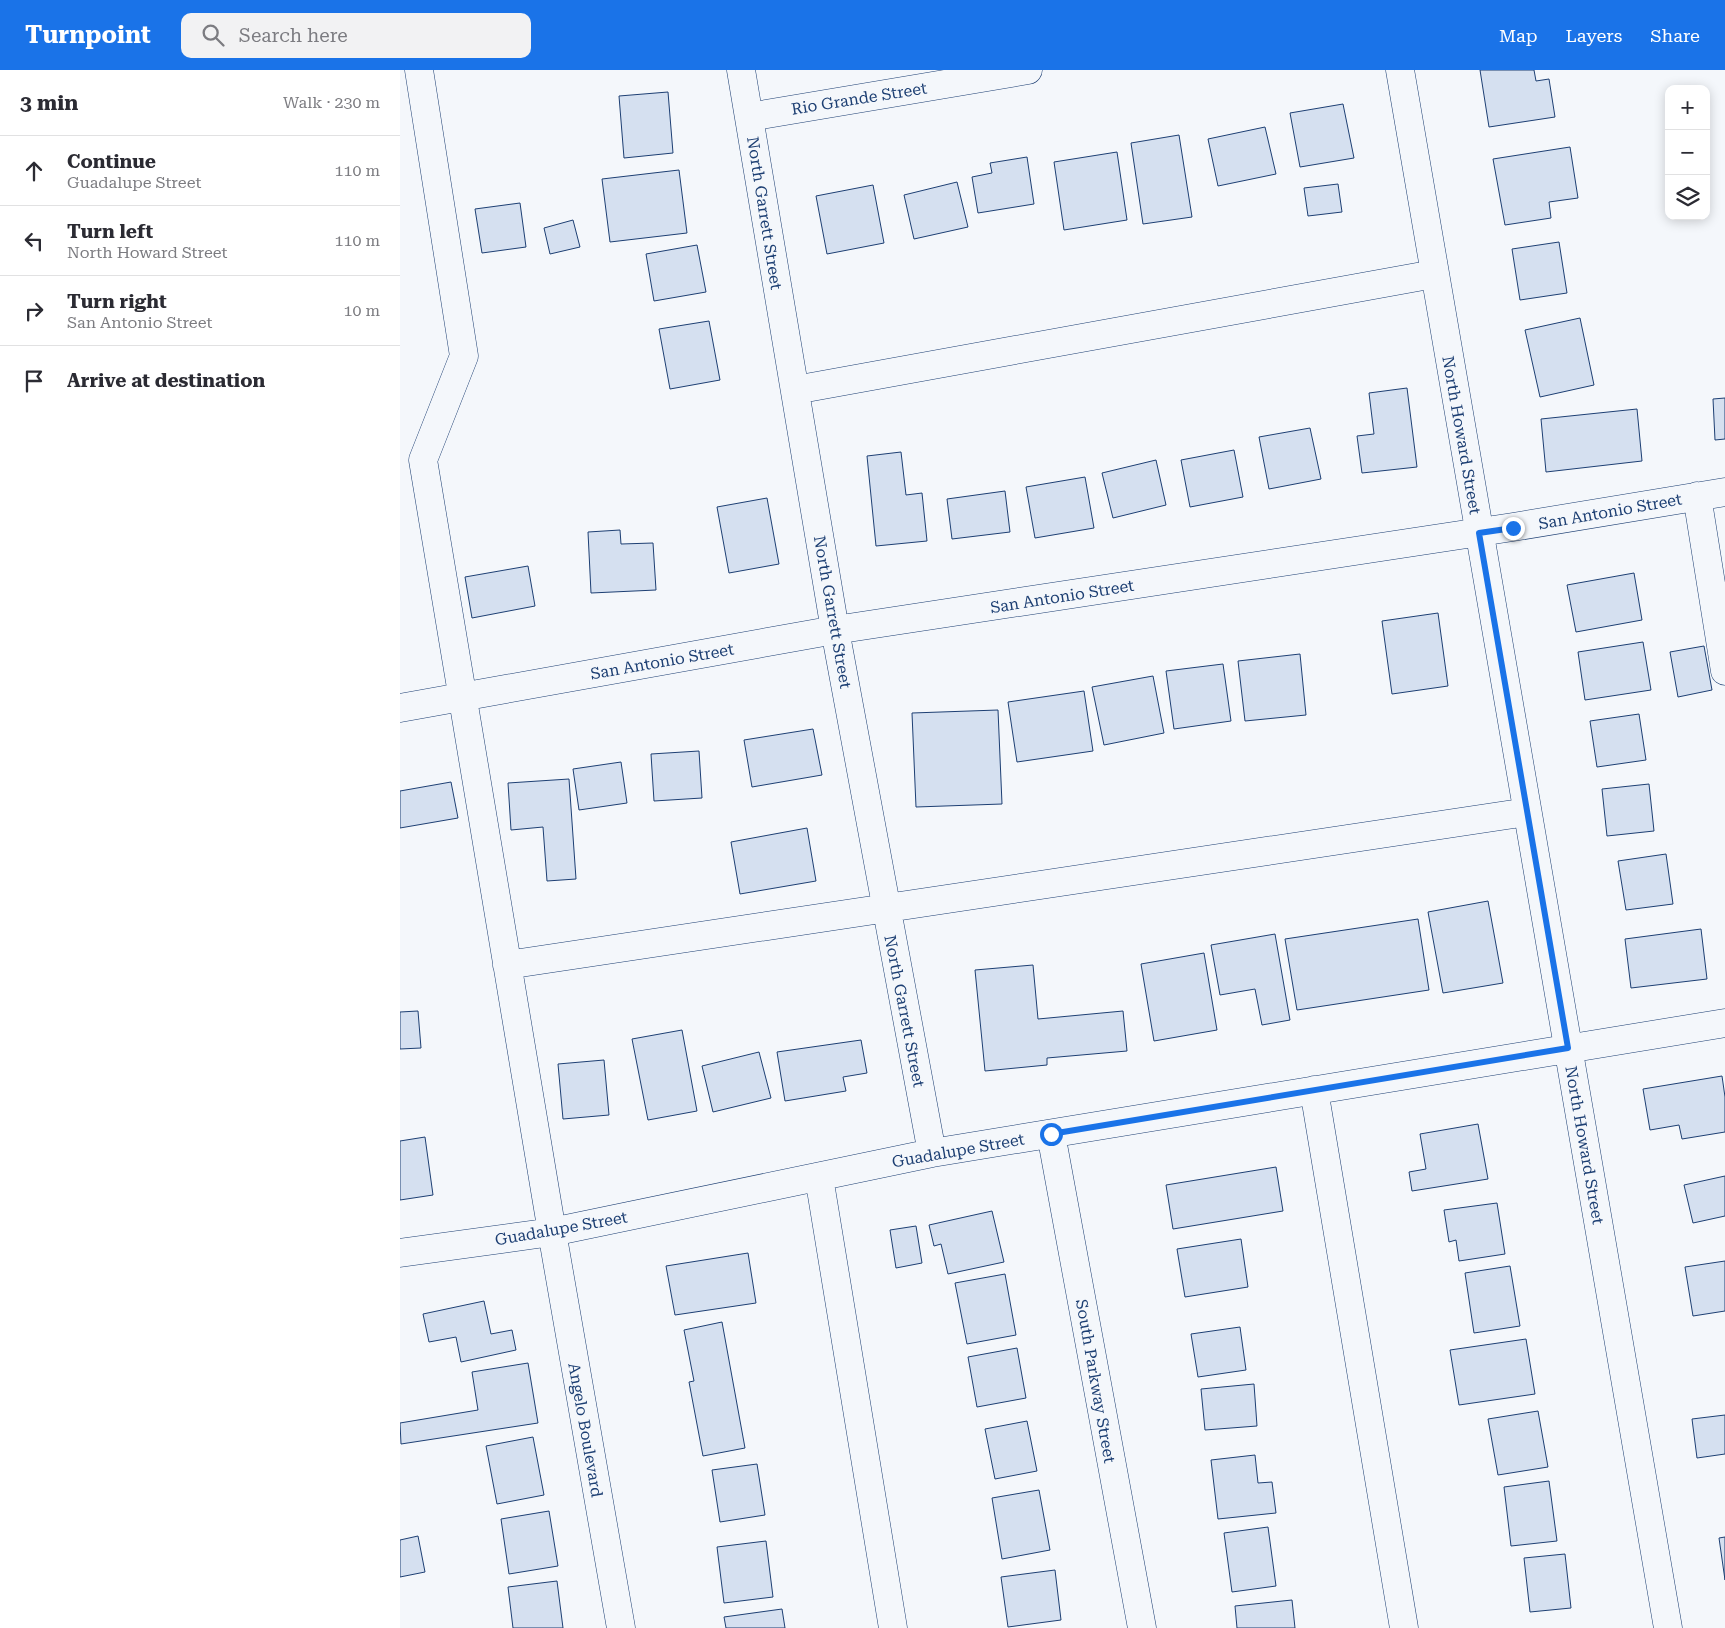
<!DOCTYPE html>
<meta charset="utf-8">
<style>
body{margin:0;font-family:"Roboto Serif",serif;background:#f2f2f3;color:#2b2b33}
.controls{position:absolute;right:15px;top:15px;display:grid;overflow:hidden;border-radius:10px;box-shadow:0 2px 12px #0003}
.controls button{width:45px;height:45px;display:grid;place-items:center;padding:0;border:0;border-bottom:1px solid #e1e1e2;background:#fff;color:#2b2b33;font:25px sans-serif}
.stop{position:absolute;width:15px;height:15px;margin:-11px;border:4px solid #1a73e8;border-radius:50%;background:#fff}
.stop.end{background:#1a73e8;border-color:#fff;box-shadow:0 1px 5px #0008}
.list{margin:0;padding:0;list-style:none}
h2{display:flex;justify-content:space-between;align-items:center;height:65px;margin:0;padding:0 20px;font-size:21px}
h2 small{font-size:16px;font-weight:400;color:#7c7c81}
.list li{display:grid;grid-template-columns:32px 1fr auto;gap:15px;align-items:center;box-sizing:border-box;height:70px;padding:0 20px;border-top:1px solid #e1e1e2}
.list b{display:block;font-size:19px;white-space:nowrap}
.list p{margin:0;font-size:16px;white-space:nowrap;color:#7c7c81}
.list em{font-size:16px;font-style:normal;color:#7c7c81}
.icon{flex:none;width:28px;height:28px;fill:none;stroke:currentColor;stroke-width:2;stroke-linecap:round;stroke-linejoin:round}
.map{position:relative;flex:none;width:1325px;height:1558px;overflow:hidden}
header{display:flex;align-items:center;gap:30px;box-sizing:border-box;height:70px;padding:0 25px;background:#1a73e8;color:#fff}
header strong{font-size:24px}
nav{display:flex;gap:28px;margin-inline-start:auto;font-size:18px}
.search{width:350px;height:45px;background:#f2f2f3;display:flex;align-items:center;gap:12px;box-sizing:border-box;padding:0 18px;border-radius:10px;color:#7c7c81;font-size:19px}
main{display:flex}
aside{flex:1;background:#fff}
.map>svg:first-child{display:block}
.building{fill:#d5e0f0;stroke:#1d3f73}
.lines{fill:none;stroke-linecap:round;stroke-linejoin:round}
.minor-casing{stroke:#1d3f73;stroke-width:29}
.minor{stroke:#f4f7fb;stroke-width:28}
.route{stroke:#1a73e8;stroke-width:6}
.labels{text-anchor:middle;stroke-width:4;stroke-linejoin:round;paint-order:stroke}
.street-label{font-size:16px;fill:#1d3f73;stroke:#f4f7fb}
</style>
<header>
<strong>Turnpoint</strong>
<div class="search"><svg class="icon" aria-label="search" viewBox="0 0 24 24"><circle cx="10" cy="10" r="6"/><path d="M15 15l6 6"/></svg>Search here</div>
<nav><a>Map</a><a>Layers</a><a>Share</a></nav>
</header>
<main>
<aside>
<h2>3 min<small>Walk · 230 m</small></h2>
<ul class="list">
<li><svg class="icon" aria-label="ahead" viewBox="0 0 24 24"><path d="M12 20V5M6 11l6-6 6 6"/></svg><div><b>Continue</b><p>Guadalupe Street</p></div><em>110 m</em></li>
<li><svg class="icon" aria-label="left" viewBox="0 0 24 24"><path d="M17 20v-9H6M10 6l-5 5 5 5"/></svg><div><b>Turn left</b><p>North Howard Street</p></div><em>110 m</em></li>
<li><svg class="icon" aria-label="right" viewBox="0 0 24 24"><path d="M7 20v-9h11M14 6l5 5-5 5"/></svg><div><b>Turn right</b><p>San Antonio Street</p></div><em>10 m</em></li>
<li><svg class="icon" aria-label="arrive" viewBox="0 0 24 24"><path d="M6 21V4h12l-3 4 3 4H6"/></svg><div><b>Arrive at destination</b></div></li>
</ul>
</aside>
<div class="map">
<svg width="1325" height="1558" viewBox="0 0 1325 1558">
<rect width="100%" height="100%" fill="#f4f7fb"/>
<path class="building" d="M 1080,0 L 1134,0 L 1136,11 L 1149,9 L 1155,47 L 1089,57 Z
M 268,22 L 273,83 L 224,88 L 219,26 Z
M 943,34 L 954,88 L 900,97 L 890,43 Z
M 865,57 L 876,104 L 818,116 L 808,69 Z
M 779,65 L 792,147 L 743,154 L 731,73 Z
M 1170,77 L 1178,128 L 1149,132 L 1151,148 L 1105,155 L 1093,89 Z
M 717,82 L 727,150 L 664,160 L 654,92 Z
M 627,87 L 634,134 L 578,143 L 572,107 L 592,103 L 590,93 Z
M 279,100 L 287,163 L 210,172 L 202,109 Z
M 557,112 L 568,157 L 514,169 L 504,125 Z
M 938,114 L 942,142 L 908,146 L 904,118 Z
M 473,115 L 484,173 L 427,184 L 416,126 Z
M 120,133 L 126,177 L 82,183 L 75,139 Z
M 173,150 L 180,177 L 150,184 L 144,158 Z
M 1159,172 L 1167,223 L 1120,230 L 1112,179 Z
M 297,175 L 306,222 L 254,231 L 246,184 Z
M 1180,248 L 1194,315 L 1140,327 L 1125,260 Z
M 309,251 L 320,310 L 270,319 L 259,259 Z
M 1007,318 L 1017,397 L 962,403 L 957,366 L 974,364 L 969,323 Z
M 1325,328 L 1325,369 L 1315,370 L 1313,329 Z
M 1237,339 L 1242,391 L 1146,402 L 1141,349 Z
M 910,358 L 921,409 L 869,419 L 859,367 Z
M 834,380 L 843,427 L 790,437 L 781,390 Z
M 501,382 L 506,425 L 522,423 L 527,471 L 476,476 L 467,386 Z
M 756,390 L 766,435 L 713,448 L 702,403 Z
M 685,407 L 694,458 L 635,468 L 626,417 Z
M 605,421 L 610,462 L 552,469 L 547,429 Z
M 367,428 L 379,494 L 329,503 L 317,437 Z
M 220,460 L 221,474 L 253,473 L 256,520 L 191,523 L 188,462 Z
M 128,496 L 135,536 L 72,548 L 65,507 Z
M 1234,503 L 1242,550 L 1176,562 L 1167,515 Z
M 1038,543 L 1048,616 L 992,624 L 982,551 Z
M 1243,572 L 1251,620 L 1185,630 L 1178,582 Z
M 1304,576 L 1312,620 L 1278,627 L 1270,582 Z
M 900,584 L 906,645 L 845,651 L 838,591 Z
M 823,594 L 831,651 L 774,659 L 766,601 Z
M 753,606 L 764,663 L 704,675 L 692,617 Z
M 684,621 L 693,681 L 617,692 L 608,632 Z
M 598,640 L 602,734 L 516,737 L 512,643 Z
M 1239,644 L 1246,690 L 1197,697 L 1190,651 Z
M 413,659 L 422,705 L 352,717 L 344,670 Z
M 299,681 L 302,728 L 254,731 L 251,684 Z
M 221,692 L 227,733 L 179,740 L 173,699 Z
M 169,709 L 176,809 L 147,811 L 143,757 L 111,760 L 108,713 Z
M 51,712 L 58,748 L 0,758 L 0,721 Z
M 1249,714 L 1254,761 L 1207,766 L 1202,719 Z
M 407,758 L 416,811 L 340,824 L 331,772 Z
M 1266,784 L 1273,834 L 1226,840 L 1218,791 Z
M 1088,831 L 1103,913 L 1043,923 L 1028,842 Z
M 1018,849 L 1029,920 L 897,940 L 885,869 Z
M 1301,859 L 1307,909 L 1231,918 L 1225,869 Z
M 875,864 L 890,950 L 862,955 L 855,919 L 820,925 L 811,875 Z
M 804,883 L 817,960 L 754,971 L 741,894 Z
M 633,895 L 638,949 L 723,941 L 727,981 L 647,988 L 647,995 L 585,1001 L 575,900 Z
M 18,941 L 21,978 L 0,979 L 0,942 Z
M 282,960 L 297,1041 L 248,1050 L 232,969 Z
M 461,970 L 467,1003 L 443,1007 L 446,1021 L 385,1031 L 377,982 Z
M 359,982 L 371,1028 L 313,1042 L 302,996 Z
M 204,990 L 209,1045 L 163,1049 L 158,994 Z
M 1322,1006 L 1325,1027 L 1325,1062 L 1282,1069 L 1279,1055 L 1250,1060 L 1243,1019 Z
M 1078,1054 L 1088,1109 L 1012,1121 L 1009,1102 L 1026,1099 L 1020,1064 Z
M 25,1067 L 33,1125 L 0,1130 L 0,1071 Z
M 876,1097 L 883,1141 L 773,1159 L 766,1115 Z
M 1325,1106 L 1325,1146 L 1293,1153 L 1284,1115 Z
M 1097,1133 L 1105,1184 L 1059,1191 L 1056,1170 L 1049,1172 L 1044,1140 Z
M 592,1141 L 604,1192 L 548,1204 L 541,1174 L 534,1176 L 529,1155 Z
M 516,1156 L 522,1193 L 496,1198 L 490,1160 Z
M 841,1169 L 848,1217 L 785,1227 L 777,1179 Z
M 348,1183 L 356,1233 L 275,1245 L 266,1196 Z
M 1325,1191 L 1325,1241 L 1293,1246 L 1285,1197 Z
M 1110,1196 L 1120,1256 L 1074,1263 L 1065,1203 Z
M 605,1204 L 616,1265 L 567,1274 L 555,1213 Z
M 84,1231 L 91,1264 L 112,1260 L 116,1280 L 61,1292 L 56,1267 L 29,1272 L 23,1244 Z
M 322,1252 L 345,1378 L 303,1386 L 289,1312 L 294,1311 L 284,1260 Z
M 840,1257 L 846,1300 L 798,1307 L 791,1264 Z
M 1126,1269 L 1135,1324 L 1059,1335 L 1050,1280 Z
M 617,1278 L 626,1328 L 577,1337 L 568,1287 Z
M 128,1293 L 138,1353 L 1,1374 L 0,1353 L 78,1340 L 72,1302 Z
M 854,1314 L 857,1356 L 805,1360 L 801,1319 Z
M 1138,1341 L 1148,1397 L 1098,1405 L 1088,1349 Z
M 1325,1345 L 1325,1384 L 1297,1388 L 1292,1349 Z
M 627,1351 L 637,1401 L 595,1409 L 585,1359 Z
M 133,1367 L 144,1425 L 97,1434 L 86,1376 Z
M 855,1385 L 858,1413 L 872,1412 L 876,1443 L 818,1449 L 811,1390 Z
M 357,1394 L 365,1445 L 320,1452 L 312,1400 Z
M 1149,1411 L 1157,1471 L 1111,1476 L 1104,1417 Z
M 639,1420 L 650,1480 L 602,1489 L 592,1428 Z
M 149,1441 L 158,1496 L 109,1504 L 101,1449 Z
M 868,1457 L 876,1516 L 832,1522 L 824,1463 Z
M 18,1466 L 25,1502 L 0,1507 L 0,1470 Z
M 1325,1467 L 1325,1510 L 1319,1468 Z
M 366,1471 L 373,1527 L 324,1533 L 317,1477 Z
M 1165,1484 L 1171,1538 L 1130,1542 L 1124,1488 Z
M 655,1500 L 661,1550 L 608,1557 L 601,1507 Z
M 157,1511 L 163,1558 L 113,1558 L 108,1517 Z
M 892,1530 L 895,1558 L 837,1558 L 835,1536 Z
M 382,1539 L 385,1558 L 326,1558 L 324,1547 Z"/>
<g class="lines">
<defs>
<path id="minor" d="M 19,0 L 64,286 L 23,390 L 152,1162 L 221,1558
M 341,0 L 435,560 L 532,1083
M 1000,0 L 1268,1558
M 349,47 L 628,0
M 395,320 L 1034,204
M 1297,426 L 1325,601
M 0,638 L 435,560 L 1113,457 L 1325,422
M 107,895 L 1127,742
M 914,1020 L 1004,1558
M 651,1064 L 742,1558
M 419,1107 L 493,1558
M 0,1183 L 152,1162 L 532,1083 L 1325,953"/>
</defs>
<use href="#minor" class="minor-casing"/>
<use href="#minor" class="minor"/>
</g>
<g class="lines">
<path class="route" d="M 651,1064 L 1168,978 L 1079,463 L 1113,458"/>
</g>
<g class="labels">
<g class="street-label">
<text transform="translate(459 28) rotate(-9)" y="6">Rio Grande Street</text>
<text transform="translate(365 143) rotate(81)" y="6">North Garrett Street</text>
<text transform="translate(1062 365) rotate(80)" y="6">North Howard Street</text>
<text transform="translate(1210 441) rotate(-10)" y="6">San Antonio Street</text>
<text transform="translate(662 526) rotate(-9)" y="6">San Antonio Street</text>
<text transform="translate(433 542) rotate(80)" y="6">North Garrett Street</text>
<text transform="translate(262 591) rotate(-10)" y="6">San Antonio Street</text>
<text transform="translate(505 941) rotate(79)" y="6">North Garrett Street</text>
<text transform="translate(1185 1075) rotate(80)" y="6">North Howard Street</text>
<text transform="translate(558 1080) rotate(-10)" y="6">Guadalupe Street</text>
<text transform="translate(161 1158) rotate(-10)" y="6">Guadalupe Street</text>
<text transform="translate(696 1311) rotate(80)" y="6">South Parkway Street</text>
<text transform="translate(186 1360) rotate(80)" y="6">Angelo Boulevard</text>
</g>
</g>
</svg>
<div class="controls">
<button>+</button>
<button>−</button>
<button><svg class="icon" aria-label="layers" viewBox="0 0 24 24"><path d="M12 4l9 5-9 5-9-5zM3 14l9 5 9-5"/></svg></button>
</div>
<div class="stop" style="left:651px;top:1064px"></div>
<div class="stop end" style="left:1113px;top:458px"></div>
</div>
</main>
